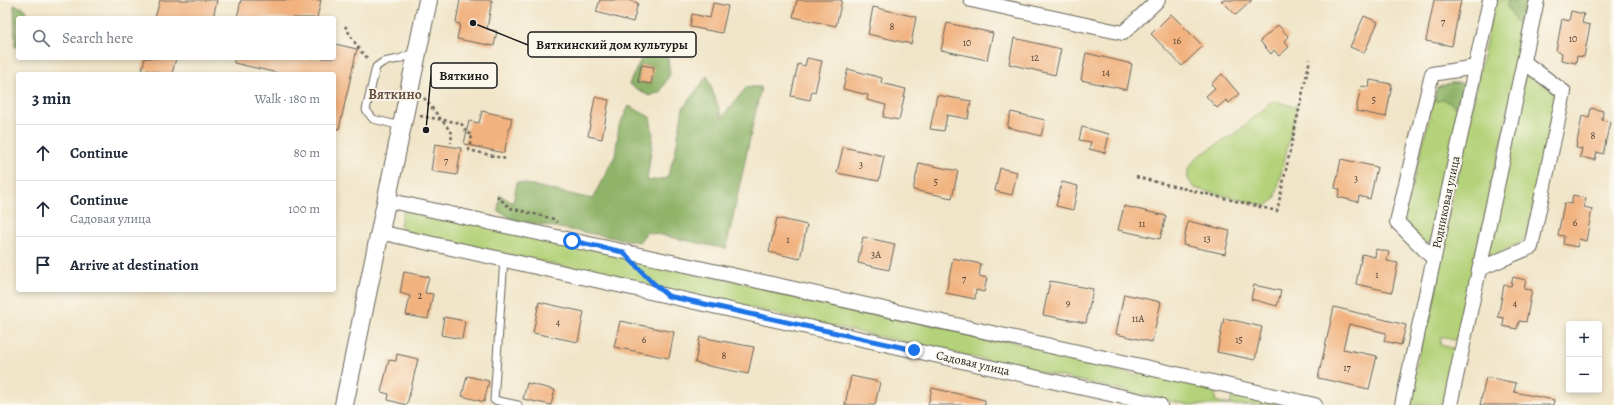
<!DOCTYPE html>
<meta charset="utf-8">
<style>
body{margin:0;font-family:Alegreya,serif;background:#f2f2f3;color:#1f2937}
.controls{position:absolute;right:12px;bottom:12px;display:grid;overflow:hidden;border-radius:4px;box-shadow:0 2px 6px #0003}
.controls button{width:36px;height:36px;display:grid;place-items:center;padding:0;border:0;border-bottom:1px solid #e0e1e3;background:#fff;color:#1f2937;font:20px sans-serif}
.stop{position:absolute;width:12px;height:12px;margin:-9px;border:3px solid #1a73e8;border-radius:50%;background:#fff}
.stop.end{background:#1a73e8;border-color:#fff;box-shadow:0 1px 4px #0008}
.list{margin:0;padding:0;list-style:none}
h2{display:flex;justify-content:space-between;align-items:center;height:52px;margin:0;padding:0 16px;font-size:17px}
h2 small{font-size:13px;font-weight:400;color:#747a83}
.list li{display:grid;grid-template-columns:26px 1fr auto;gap:12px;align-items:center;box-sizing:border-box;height:56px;padding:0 16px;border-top:1px solid #e0e1e3}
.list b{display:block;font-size:15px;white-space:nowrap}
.list p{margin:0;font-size:13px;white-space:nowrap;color:#747a83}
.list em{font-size:13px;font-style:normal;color:#747a83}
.icon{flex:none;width:22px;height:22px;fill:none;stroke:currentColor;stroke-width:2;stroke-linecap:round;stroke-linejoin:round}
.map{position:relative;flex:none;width:1614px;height:405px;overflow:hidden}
.search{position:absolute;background:#fff;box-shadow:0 2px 6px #0003;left:16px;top:16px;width:320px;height:44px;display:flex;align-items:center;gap:10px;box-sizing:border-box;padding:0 14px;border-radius:4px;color:#747a83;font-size:15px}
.panel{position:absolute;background:#fff;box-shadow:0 2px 6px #0003;left:16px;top:72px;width:320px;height:220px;border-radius:4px}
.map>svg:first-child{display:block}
.green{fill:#b4d279;stroke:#68774a}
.forest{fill:#8fb469;stroke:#566842;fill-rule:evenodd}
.building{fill:#f1b27f}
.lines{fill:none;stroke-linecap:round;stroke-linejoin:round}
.service-casing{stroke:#666258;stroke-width:9}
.minor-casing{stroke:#666258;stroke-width:16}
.tertiary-casing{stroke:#666258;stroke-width:20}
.path{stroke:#666258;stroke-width:2.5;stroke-dasharray:3 3;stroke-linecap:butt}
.service{stroke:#fff;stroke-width:7}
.minor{stroke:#fff;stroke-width:14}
.tertiary{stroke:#fff;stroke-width:18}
.route{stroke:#1a73e8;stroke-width:5}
.labels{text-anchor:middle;stroke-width:3.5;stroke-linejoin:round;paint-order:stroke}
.number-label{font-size:10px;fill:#514235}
.street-label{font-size:12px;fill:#1c1c1c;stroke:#fbf7ec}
.quarter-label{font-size:14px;font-weight:bold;fill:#67503f;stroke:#fbf7ec}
.leader{fill:none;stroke:#1c1c1c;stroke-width:1.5}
.callout-dot{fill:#1c1c1c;stroke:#fbf7ec;stroke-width:1.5}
.callout{fill:#fbf7ec;stroke:#1c1c1c;stroke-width:1.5}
.callout-label{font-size:13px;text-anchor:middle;font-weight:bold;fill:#1c1c1c}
</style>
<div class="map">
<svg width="1614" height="405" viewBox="0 0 1614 405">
<rect width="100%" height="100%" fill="#fbf7ec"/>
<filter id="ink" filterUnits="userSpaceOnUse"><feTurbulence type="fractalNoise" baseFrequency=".025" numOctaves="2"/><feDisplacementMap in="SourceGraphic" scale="8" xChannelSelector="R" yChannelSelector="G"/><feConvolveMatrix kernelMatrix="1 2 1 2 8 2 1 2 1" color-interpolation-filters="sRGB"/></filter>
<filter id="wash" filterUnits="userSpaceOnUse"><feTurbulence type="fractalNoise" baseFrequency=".012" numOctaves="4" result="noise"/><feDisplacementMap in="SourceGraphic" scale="16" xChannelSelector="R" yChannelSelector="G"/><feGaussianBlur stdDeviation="0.9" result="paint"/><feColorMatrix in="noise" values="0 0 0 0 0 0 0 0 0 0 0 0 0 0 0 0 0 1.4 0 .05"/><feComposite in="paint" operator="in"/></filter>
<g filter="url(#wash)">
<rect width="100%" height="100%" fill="#f0e5c8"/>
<path class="green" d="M 1495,0 L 1533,0 L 1459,337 L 1454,340 L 1441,337 L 1440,345 L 1452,348 L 1456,357 L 1446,405 L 1408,405 Z
M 1529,76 C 1548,87 1558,86 1553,111 L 1527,234 L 1520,243 L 1491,256 L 1486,252 L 1524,78 Z
M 1450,83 L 1461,83 L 1467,88 L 1431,242 L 1423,243 L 1410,230 L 1404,218 L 1437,88 Z
M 1273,101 L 1297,107 L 1275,199 L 1266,206 L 1194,188 L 1188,179 L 1188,169 L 1197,157 L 1236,133 Z
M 408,209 L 1103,362 L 1107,368 L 1136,375 L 1142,371 L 1216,388 L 1215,401 L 1230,405 L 1233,393 L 1289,405 L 1189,405 L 403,231 L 400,224 L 403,212 Z"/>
<path class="forest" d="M 1508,0 L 1527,0 L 1523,9 L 1519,26 L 1507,6 Z
M 14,5 L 24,8 L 28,17 L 35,18 L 18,18 L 18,46 L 15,47 Z
M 661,50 L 667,54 L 670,74 L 660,92 L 649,96 L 629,84 L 642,57 ZM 641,65 L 653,67 L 651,84 L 638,82 Z
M 707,76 L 722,117 L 747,87 L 761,87 L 726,249 L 647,232 L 639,242 L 514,220 L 498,211 L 500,195 L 513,203 L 517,182 L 592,199 L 615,156 L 619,126 L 629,106 L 650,117 L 653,135 L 647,181 L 667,178 L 675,154 L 683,108 Z
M 1450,83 L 1461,83 L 1467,88 L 1464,105 L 1455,107 L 1444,99 L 1434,102 L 1437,88 Z
M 1437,271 L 1439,277 L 1429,326 L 1425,328 Z"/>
<g id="blocks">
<path class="building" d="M 160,0 L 217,0 L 213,18 L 155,18 Z
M 241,0 L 321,0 L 317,18 L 237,18 Z
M 460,0 L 492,0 L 487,29 L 497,31 L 494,46 L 457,39 L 460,24 L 456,23 Z
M 600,0 L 627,0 L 638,3 L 633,22 L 596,12 Z
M 797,0 L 842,0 L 836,26 L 793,17 Z
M 1221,0 L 1252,0 L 1236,15 Z
M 1434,0 L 1461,0 L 1452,46 L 1426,41 Z
M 713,3 L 728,6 L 722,33 L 690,27 L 692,14 L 710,18 Z
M 873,7 L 916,17 L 911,44 L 868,34 Z
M 1571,11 L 1584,14 L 1582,23 L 1590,25 L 1584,57 L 1577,56 L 1576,63 L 1561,60 L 1562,53 L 1556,51 L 1562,19 L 1569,21 Z
M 1171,14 L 1203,46 L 1182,66 L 1151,34 Z
M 1364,16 L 1378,22 L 1364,53 L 1350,47 Z
M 947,23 L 993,33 L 987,60 L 941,50 Z
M 1278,25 L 1289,37 L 1284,41 L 1289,47 L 1279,56 L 1274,50 L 1271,54 L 1260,41 Z
M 1014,38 L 1061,49 L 1055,75 L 1009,64 Z
M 335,44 L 357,49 L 339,129 L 334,128 L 334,74 L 282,74 L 234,63 L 234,58 L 334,58 Z
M 1086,53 L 1132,64 L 1127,90 L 1081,80 Z
M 145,58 L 176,58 L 172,74 L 164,74 L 142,69 Z
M 807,58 L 822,61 L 815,92 L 812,91 L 810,100 L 791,96 L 798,64 L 805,66 Z
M 641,65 L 654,67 L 651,84 L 638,82 Z
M 848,69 L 882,78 L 881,83 L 906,89 L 899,120 L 883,117 L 886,105 L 867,100 L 868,95 L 843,89 Z
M 1222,74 L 1239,94 L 1229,103 L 1226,100 L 1217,108 L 1206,96 L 1215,88 L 1211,84 Z
M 1370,80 L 1392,84 L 1386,117 L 1356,111 L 1361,86 L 1369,87 Z
M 937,95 L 971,101 L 968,119 L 947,115 L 944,131 L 930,129 Z
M 595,97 L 609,100 L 602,139 L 588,136 Z
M 1591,108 L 1603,111 L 1602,120 L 1610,122 L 1603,154 L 1597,152 L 1595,160 L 1580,157 L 1582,149 L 1576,148 L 1582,116 L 1589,118 Z
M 482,111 L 512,118 L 504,153 L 464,144 L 469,121 L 479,123 Z
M 1011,112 L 1045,120 L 1041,136 L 1007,127 Z
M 1082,127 L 1109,134 L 1105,153 L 1089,149 L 1091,142 L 1079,140 Z
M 435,144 L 461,148 L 457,175 L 431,171 Z
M 843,147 L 884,156 L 879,181 L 837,173 Z
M 1341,159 L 1377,167 L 1370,199 L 1359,196 L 1358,202 L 1338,197 L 1340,189 L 1335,188 Z
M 919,163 L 958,171 L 952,198 L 913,190 Z
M 1000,168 L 1017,172 L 1012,195 L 995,191 Z
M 1062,182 L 1078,186 L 1073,210 L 1056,206 Z
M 1573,195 L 1586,198 L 1584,207 L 1592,209 L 1586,241 L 1579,239 L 1577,247 L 1563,244 L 1564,236 L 1558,235 L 1564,203 L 1571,204 Z
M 1124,206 L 1166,216 L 1160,239 L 1118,230 Z
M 777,218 L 807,225 L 800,259 L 769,252 Z
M 1188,221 L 1230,231 L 1225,254 L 1183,245 Z
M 863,237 L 895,244 L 889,270 L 858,263 Z
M 1376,249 L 1389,252 L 1387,261 L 1398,263 L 1392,292 L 1356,284 L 1362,254 L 1375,257 Z
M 953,258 L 981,264 L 979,276 L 987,278 L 984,292 L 976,290 L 975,299 L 946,293 Z
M 404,272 L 429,277 L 425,293 L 433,294 L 428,319 L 406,315 L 410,296 L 400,293 Z
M 1513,277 L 1526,280 L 1524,289 L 1532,290 L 1526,322 L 1519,321 L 1517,329 L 1503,326 L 1504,318 L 1498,317 L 1504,285 L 1511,286 Z
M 1050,281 L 1093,289 L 1086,323 L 1043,315 Z
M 1254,285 L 1281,291 L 1277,306 L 1251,299 Z
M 1124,294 L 1161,302 L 1152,342 L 1116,334 Z
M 539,302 L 584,312 L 578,342 L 533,333 Z
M 1334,307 L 1406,325 L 1401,345 L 1384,341 L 1386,333 L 1349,324 L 1343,349 L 1377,356 L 1369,389 L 1318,378 Z
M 444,317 L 465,321 L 462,339 L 441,335 Z
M 1224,318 L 1262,327 L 1255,360 L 1217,352 Z
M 620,321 L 674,332 L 669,358 L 614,347 Z
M 700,337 L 754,347 L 748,374 L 695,363 Z
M 397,354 L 418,359 L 407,405 L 388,400 L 389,394 L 381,392 L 389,360 L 396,361 Z
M 467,376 L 489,381 L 484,402 L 462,396 Z
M 851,376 L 880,382 L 875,405 L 845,405 Z
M 1486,377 L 1516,383 L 1514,392 L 1554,400 L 1553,405 L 1480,405 Z
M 527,383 L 555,390 L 551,405 L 523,399 Z
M 932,388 L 985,400 L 985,405 L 928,405 Z"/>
</g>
</g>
<g filter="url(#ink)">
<use href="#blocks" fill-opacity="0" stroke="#666258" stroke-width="1"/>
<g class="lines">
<defs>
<path id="service" d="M 401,126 L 373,119 L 366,110 L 376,67 L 383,62 L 399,59 L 415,52
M 504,259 L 494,400 L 518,405"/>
<path id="minor" d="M 971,0 L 1123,33 L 1158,0
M 386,200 L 727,274 L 1315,405
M 379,232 L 1160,405
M 1434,259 L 1397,222 L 1432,74 L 1476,67
M 1479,269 L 1531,247 L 1564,92 L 1524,62
M 1402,405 L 1490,0
M 1450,405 L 1537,0"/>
<path id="tertiary" d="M 344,405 L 428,0"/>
</defs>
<use href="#service" class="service-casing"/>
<use href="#minor" class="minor-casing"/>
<use href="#tertiary" class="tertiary-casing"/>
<path class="path" d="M 345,26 C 350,34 361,56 370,59
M 424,98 L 452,133 L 451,143
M 420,116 L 461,123 L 466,132 L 472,135 L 469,150 L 506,159
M 1136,177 L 1277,211 L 1310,59
M 497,196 L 510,208 L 554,219 L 557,222"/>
<use href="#service" class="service"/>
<use href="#minor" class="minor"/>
<use href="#tertiary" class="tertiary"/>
</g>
</g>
<g class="lines" filter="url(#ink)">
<path class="route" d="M 572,241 L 623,252 L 652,282 L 668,296 L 914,350"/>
</g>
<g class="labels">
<g class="number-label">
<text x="1443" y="25">7</text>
<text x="892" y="30">8</text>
<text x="1573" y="42">10</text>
<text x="1177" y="44">16</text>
<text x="967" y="46">10</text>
<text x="1035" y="61">12</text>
<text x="1106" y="76">14</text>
<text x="1374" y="103">5</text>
<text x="1593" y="139">8</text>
<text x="446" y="164">7</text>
<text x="861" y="168">3</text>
<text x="1356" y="182">3</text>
<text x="936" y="185">5</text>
<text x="1575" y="226">6</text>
<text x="1142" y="227">11</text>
<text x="1207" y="242">13</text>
<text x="788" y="243">1</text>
<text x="876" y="258">3А</text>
<text x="1377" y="278">1</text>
<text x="964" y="282">7</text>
<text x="420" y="299">2</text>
<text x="1068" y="306">9</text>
<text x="1515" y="307">4</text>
<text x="1138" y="322">11А</text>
<text x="558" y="326">4</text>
<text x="644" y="343">6</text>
<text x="1239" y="343">15</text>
<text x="724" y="359">8</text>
<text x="1347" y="371">17</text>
</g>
<g class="street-label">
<text transform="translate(1446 202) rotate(-78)" y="4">Родниковая улица</text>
<text transform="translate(973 363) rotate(13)" y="4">Садовая улица</text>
</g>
<g class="quarter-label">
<text x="395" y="99">Вяткино</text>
</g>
</g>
<path class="leader" d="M473 23L528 45M426 130L431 75"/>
<g class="callout-dot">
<circle cx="473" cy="23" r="4"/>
<circle cx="426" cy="130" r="4"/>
</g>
<g class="callout">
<rect x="528" y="32" width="168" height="25" rx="4"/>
<rect x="431" y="63" width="66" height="25" rx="4"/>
</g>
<g class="callout-label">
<text x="612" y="49">Вяткинский дом культуры</text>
<text x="464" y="80">Вяткино</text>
</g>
</svg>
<div class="controls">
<button>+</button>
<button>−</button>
</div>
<div class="stop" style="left:572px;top:241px"></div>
<div class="stop end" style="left:914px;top:350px"></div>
<div class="search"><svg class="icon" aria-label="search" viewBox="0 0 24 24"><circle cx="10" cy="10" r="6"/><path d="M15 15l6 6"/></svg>Search here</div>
<section class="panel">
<h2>3 min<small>Walk · 180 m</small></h2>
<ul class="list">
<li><svg class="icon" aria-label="ahead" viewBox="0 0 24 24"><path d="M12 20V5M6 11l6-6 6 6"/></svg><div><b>Continue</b></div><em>80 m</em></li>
<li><svg class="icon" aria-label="ahead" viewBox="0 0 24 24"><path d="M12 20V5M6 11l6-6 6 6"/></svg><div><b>Continue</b><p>Садовая улица</p></div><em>100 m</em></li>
<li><svg class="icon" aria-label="arrive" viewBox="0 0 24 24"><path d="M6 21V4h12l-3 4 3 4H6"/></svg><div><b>Arrive at destination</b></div></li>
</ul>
</section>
</div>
